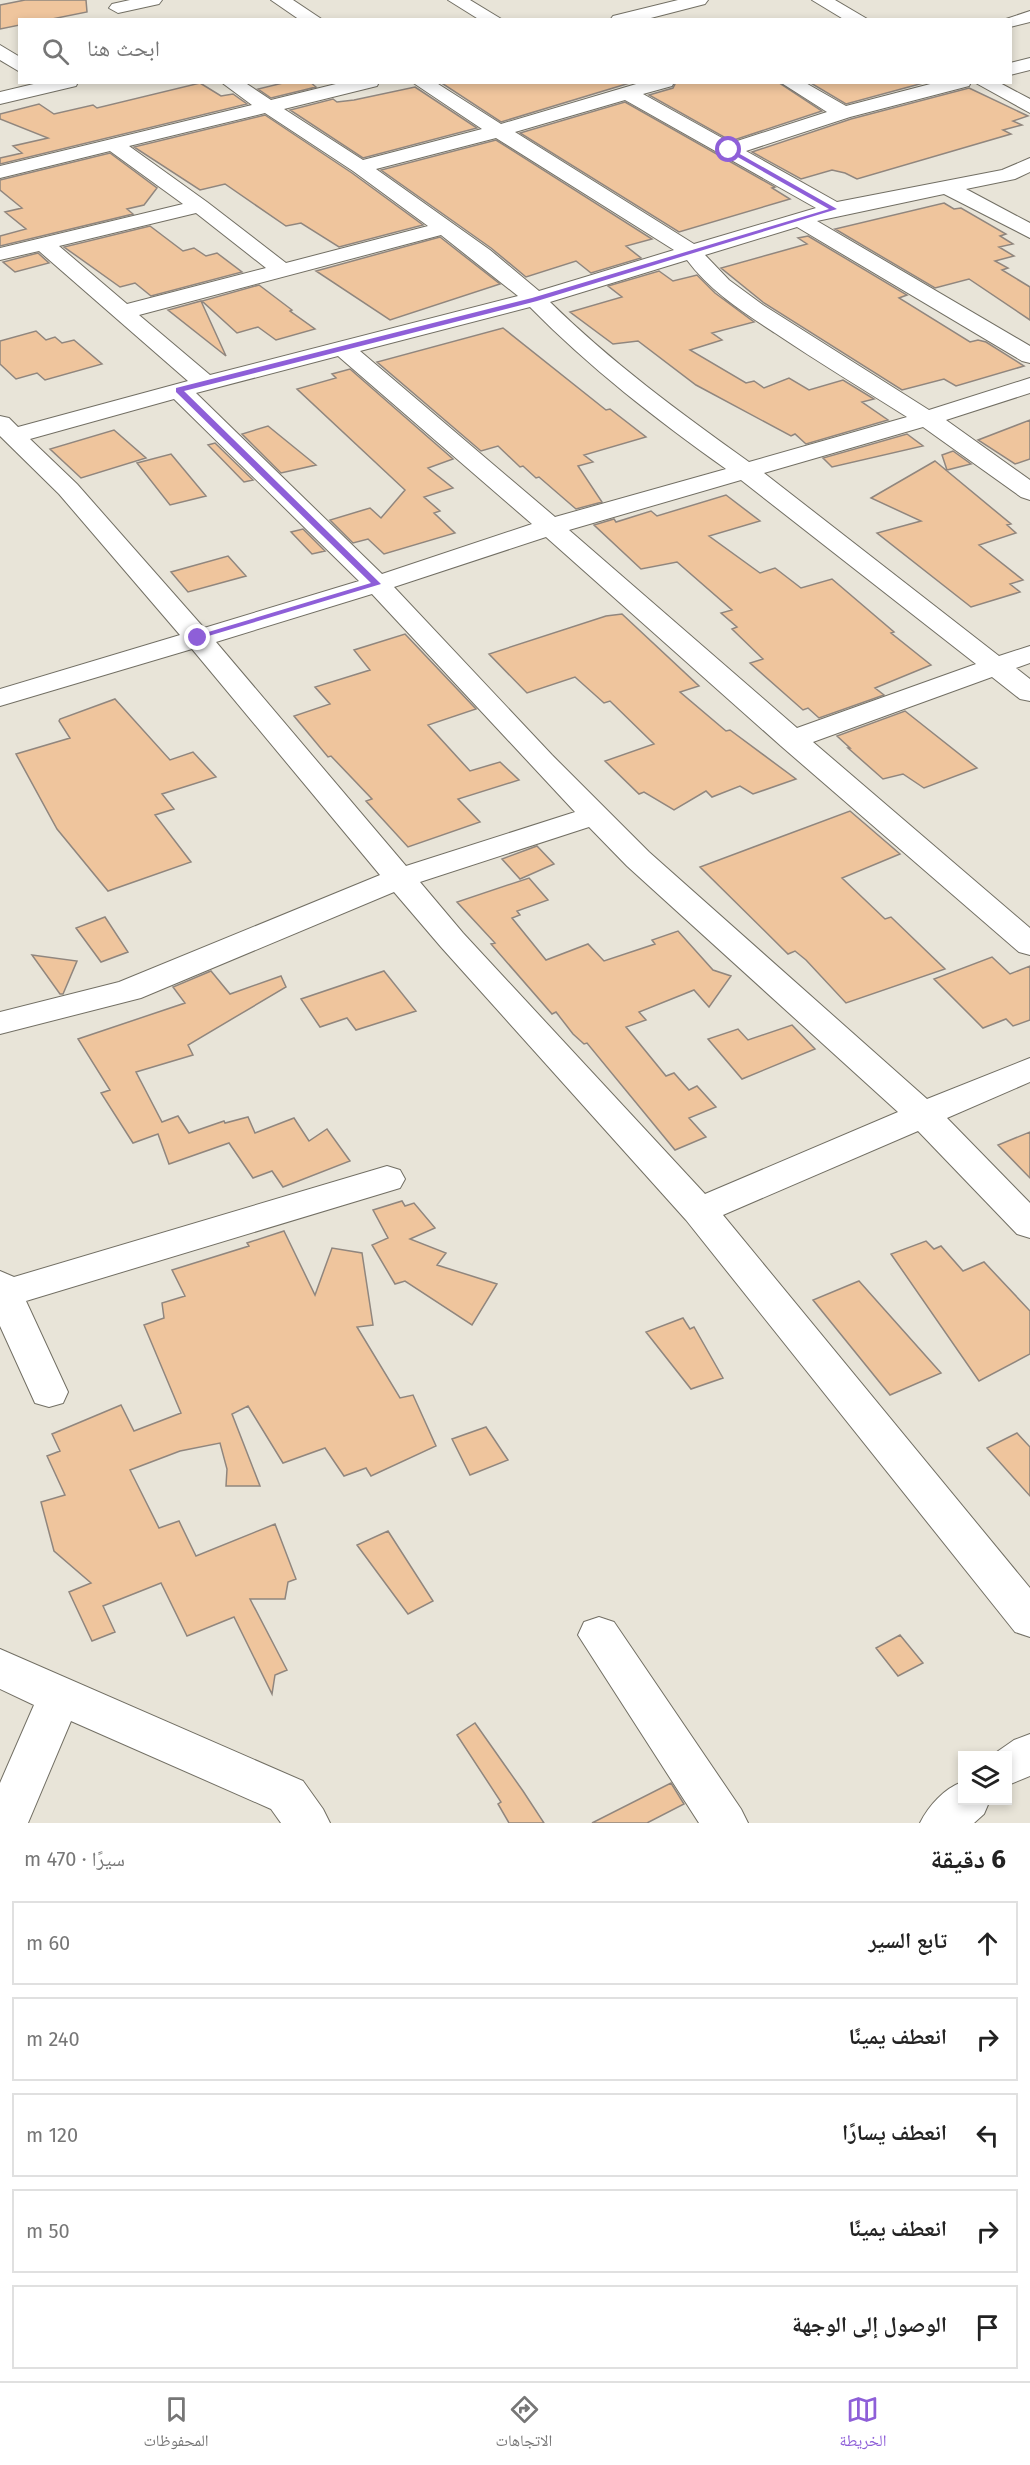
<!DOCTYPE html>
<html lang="ar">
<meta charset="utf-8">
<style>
body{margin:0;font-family:"Fira Sans","Noto Naskh Arabic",sans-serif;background:#f6f6f6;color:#222;direction:rtl}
.controls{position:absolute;right:18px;bottom:18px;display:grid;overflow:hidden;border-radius:0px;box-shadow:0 3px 9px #0003}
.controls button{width:54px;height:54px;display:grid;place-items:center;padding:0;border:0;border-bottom:2px solid #e0e0e0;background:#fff;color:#222;font:30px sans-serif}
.stop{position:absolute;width:18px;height:18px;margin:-14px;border:4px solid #8e5fd8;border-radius:50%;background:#fff}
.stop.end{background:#8e5fd8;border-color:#fff;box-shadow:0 2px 6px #0008}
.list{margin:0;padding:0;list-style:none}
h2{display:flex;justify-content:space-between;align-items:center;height:78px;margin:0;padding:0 24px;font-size:26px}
h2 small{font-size:20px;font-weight:400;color:#767676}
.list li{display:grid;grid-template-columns:39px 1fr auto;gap:18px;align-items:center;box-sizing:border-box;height:84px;margin:0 12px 12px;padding:0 12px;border:2px solid #e0e0e0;border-radius:0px}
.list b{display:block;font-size:22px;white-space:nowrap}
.list em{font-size:20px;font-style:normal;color:#767676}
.icon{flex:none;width:33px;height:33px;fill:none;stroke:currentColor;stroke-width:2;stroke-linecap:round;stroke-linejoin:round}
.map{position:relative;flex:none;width:1030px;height:1823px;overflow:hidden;direction:ltr}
.search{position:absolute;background:#fff;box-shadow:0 3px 9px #0003;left:18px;right:18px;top:18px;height:66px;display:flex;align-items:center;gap:15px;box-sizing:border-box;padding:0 21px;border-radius:0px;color:#767676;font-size:22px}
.sheet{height:558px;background:#fff}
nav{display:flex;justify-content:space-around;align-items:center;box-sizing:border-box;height:84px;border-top:2px solid #e0e0e0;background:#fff;font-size:16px;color:#767676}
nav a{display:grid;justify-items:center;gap:3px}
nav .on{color:#8e5fd8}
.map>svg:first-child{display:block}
.building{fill:#efc59d;stroke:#90867e;stroke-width:1.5}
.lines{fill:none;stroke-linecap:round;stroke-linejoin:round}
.minor-casing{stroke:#726f64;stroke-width:2}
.minor{fill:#fff;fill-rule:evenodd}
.route{fill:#8e5fd8}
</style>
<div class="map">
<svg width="1030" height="1823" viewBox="0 0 1030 1823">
<rect width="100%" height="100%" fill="#e8e4d8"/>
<path class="building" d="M 25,0 L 86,0 L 87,12 L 47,20 L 20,20 L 20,25 L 0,29 L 0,5 Z
M 287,82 L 310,82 L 316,87 L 271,98 L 258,89 Z
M 440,82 L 633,82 L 501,122 Z
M 676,82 L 778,82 L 822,111 L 731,141 L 649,95 L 673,88 Z
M 809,82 L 927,82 L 846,104 Z
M 200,83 L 221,96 L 233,94 L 247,104 L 0,164 L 0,158 L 22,153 L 13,146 L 48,138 L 0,119 L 0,114 L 39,104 L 54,114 L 93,105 L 97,108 Z
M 415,87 L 477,128 L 363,158 L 290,110 L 333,99 L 337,102 L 354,100 Z
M 969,88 L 1028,116 L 1013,121 L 1022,125 L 1003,130 L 1011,134 L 857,179 L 845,173 L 832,170 L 801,179 L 752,152 L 851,119 Z
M 625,102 L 775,187 L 772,188 L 790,199 L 679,232 L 520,133 Z
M 265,115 L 352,173 L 423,225 L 339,247 L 301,223 L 286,226 L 225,184 L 200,190 L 134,147 Z
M 496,140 L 652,239 L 626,246 L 641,258 L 591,273 L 576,261 L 526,277 L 491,248 L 381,170 Z
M 110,153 L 157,188 L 144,205 L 127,209 L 133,214 L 0,246 L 0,236 L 26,229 L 5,212 L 22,208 L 0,190 L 0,180 Z
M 944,203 L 954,209 L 961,208 L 1006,234 L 1000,236 L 1013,244 L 999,247 L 1014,256 L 995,261 L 1008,268 L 1002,270 L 1030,287 L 1030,320 L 969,279 L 935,288 L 835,229 Z
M 150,226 L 183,251 L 194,248 L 206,256 L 217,253 L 242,272 L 151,296 L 135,283 L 120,287 L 64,247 Z
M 808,236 L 907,295 L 899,298 L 970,342 L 978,340 L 986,342 L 1024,366 L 956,386 L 944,379 L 902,390 L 764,303 L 721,268 L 807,244 L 798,238 Z
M 440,237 L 500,284 L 390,320 L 316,271 Z
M 38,253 L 49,263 L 15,272 L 3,262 Z
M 659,271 L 673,281 L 697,275 L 715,293 L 754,322 L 712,333 L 722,340 L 690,350 L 746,383 L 754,381 L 764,388 L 789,378 L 809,390 L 843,380 L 874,399 L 862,402 L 888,420 L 806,444 L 795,434 L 791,436 L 696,385 L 638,341 L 613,344 L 570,312 L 622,297 L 608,286 Z
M 259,285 L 292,310 L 290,311 L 315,329 L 276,340 L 258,327 L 237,333 L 202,301 Z
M 201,301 L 226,356 L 168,310 Z
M 503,328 L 606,410 L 610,409 L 646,437 L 584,455 L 593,462 L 578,466 L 602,502 L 576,509 L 539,477 L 536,478 L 523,466 L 520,467 L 498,446 L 481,451 L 377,362 Z
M 36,331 L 46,340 L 55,337 L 62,343 L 74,340 L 102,364 L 45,380 L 37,373 L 16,379 L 0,364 L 0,341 Z
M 350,369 L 453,459 L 428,468 L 453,488 L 424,497 L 440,511 L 434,513 L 455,533 L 384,554 L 368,539 L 353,543 L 330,520 L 370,508 L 381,518 L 405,490 L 297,389 L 336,378 L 332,374 Z
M 1030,420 L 1030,459 L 1015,464 L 978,440 Z
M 268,426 L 316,465 L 281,473 L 242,434 Z
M 114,430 L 146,458 L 81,478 L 50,449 Z
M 907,434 L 923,446 L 832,467 L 823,458 Z
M 215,443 L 253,480 L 244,482 L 208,445 Z
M 953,451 L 971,464 L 947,470 L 942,455 Z
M 171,454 L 206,496 L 170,505 L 137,463 Z
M 935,461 L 1011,524 L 1007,525 L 1016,533 L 979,545 L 1023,580 L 1010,584 L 1020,592 L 971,607 L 877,533 L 921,521 L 871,498 Z
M 726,495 L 760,521 L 709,536 L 760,573 L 775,568 L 801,588 L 832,579 L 894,632 L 891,633 L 931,665 L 875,688 L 884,695 L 819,718 L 808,708 L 803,710 L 750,663 L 763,659 L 732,629 L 737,627 L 721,613 L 732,610 L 677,562 L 641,569 L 594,525 L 614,519 L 616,522 L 651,511 L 657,516 Z
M 303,529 L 325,551 L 312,554 L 291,532 Z
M 228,556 L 246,576 L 188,592 L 171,572 Z
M 622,614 L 699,686 L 680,692 L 726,731 L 730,730 L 796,779 L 753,794 L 740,786 L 712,797 L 706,791 L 674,810 L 644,792 L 639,794 L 605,761 L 654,744 L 610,701 L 604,703 L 575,677 L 527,693 L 489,654 L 606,616 Z
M 405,634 L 476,709 L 428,725 L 470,771 L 500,762 L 519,780 L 458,799 L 480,822 L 408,847 L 366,801 L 372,799 L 331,756 L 328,757 L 294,716 L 330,704 L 315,687 L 370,670 L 354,650 Z
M 115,699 L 170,760 L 193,752 L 216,777 L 162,794 L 174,809 L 155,815 L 191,862 L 108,891 L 57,829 L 16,754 L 70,738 L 59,721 L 60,719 Z
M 905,711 L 977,768 L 924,788 L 903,774 L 883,779 L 848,748 L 850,748 L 837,736 Z
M 850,811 L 900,854 L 842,878 L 885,919 L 891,917 L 945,969 L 846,1003 L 806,960 L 795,951 L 788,954 L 700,867 Z
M 537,846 L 554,864 L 520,879 L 502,859 Z
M 529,878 L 548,900 L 517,911 L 520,915 L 512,918 L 546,960 L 588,944 L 604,961 L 655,944 L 652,940 L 678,931 L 713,970 L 731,976 L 709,1007 L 694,990 L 639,1012 L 646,1020 L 626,1027 L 666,1076 L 674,1073 L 689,1090 L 697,1086 L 716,1107 L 689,1118 L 706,1137 L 675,1150 L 587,1043 L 584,1044 L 573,1034 L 556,1012 L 552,1014 L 491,944 L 495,943 L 457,902 Z
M 105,917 L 128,952 L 101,962 L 76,928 Z
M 32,955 L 77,961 L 63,994 L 60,994 Z
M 992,957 L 1010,974 L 1030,966 L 1030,1020 L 1013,1026 L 1006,1019 L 983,1028 L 934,979 Z
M 211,971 L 230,994 L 281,976 L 286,987 L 188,1045 L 193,1055 L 136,1072 L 162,1122 L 178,1116 L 189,1133 L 224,1121 L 225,1123 L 248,1117 L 255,1133 L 294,1118 L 309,1141 L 327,1129 L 350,1161 L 283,1187 L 272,1171 L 253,1178 L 229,1143 L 169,1164 L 158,1134 L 133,1143 L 101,1093 L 110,1090 L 78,1039 L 185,1003 L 173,987 Z
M 384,971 L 416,1011 L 356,1030 L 347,1018 L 320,1027 L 301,999 Z
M 792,1025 L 815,1049 L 742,1079 L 708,1039 L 738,1029 L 748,1040 Z
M 1030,1132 L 1030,1178 L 998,1145 Z
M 402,1201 L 405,1206 L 414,1203 L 435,1228 L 410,1239 L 446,1253 L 437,1265 L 497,1284 L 472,1325 L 405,1281 L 395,1284 L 372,1245 L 388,1238 L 373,1210 Z
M 284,1231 L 315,1295 L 332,1248 L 362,1253 L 373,1325 L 357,1327 L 400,1398 L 413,1395 L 436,1446 L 371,1476 L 366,1468 L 344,1476 L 325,1448 L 283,1463 L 248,1406 L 232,1414 L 260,1486 L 226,1486 L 227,1469 L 220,1443 L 180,1451 L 130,1470 L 159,1528 L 179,1521 L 196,1556 L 275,1524 L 296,1579 L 288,1582 L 285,1599 L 250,1599 L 287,1670 L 275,1675 L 272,1694 L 234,1617 L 187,1636 L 161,1583 L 103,1606 L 115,1632 L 92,1641 L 69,1592 L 91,1583 L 54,1551 L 41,1502 L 65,1495 L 47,1456 L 60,1451 L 52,1434 L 121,1405 L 134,1431 L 181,1413 L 144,1325 L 164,1318 L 162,1303 L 185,1296 L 172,1270 L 249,1246 L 247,1243 Z
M 926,1241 L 934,1249 L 941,1246 L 963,1271 L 984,1262 L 1030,1311 L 1030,1354 L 979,1381 L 891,1254 Z
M 859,1281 L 941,1373 L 890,1395 L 813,1300 Z
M 683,1318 L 690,1329 L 694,1327 L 723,1378 L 691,1389 L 646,1332 Z
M 486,1427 L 508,1460 L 470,1475 L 452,1439 Z
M 1017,1433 L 1030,1447 L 1030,1496 L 987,1448 Z
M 388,1531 L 433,1601 L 408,1614 L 357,1545 Z
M 900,1635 L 923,1663 L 898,1676 L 876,1648 Z
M 475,1723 L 523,1791 L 544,1823 L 509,1823 L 498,1804 L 501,1802 L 457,1735 Z
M 671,1783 L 684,1804 L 647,1823 L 592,1823 Z"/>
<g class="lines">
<defs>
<path id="minor" d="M 130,0 L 162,0 L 159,4 L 118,13 L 109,8 L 112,4 Z
M 271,0 L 293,0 L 323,20 L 300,20 Z
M 448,0 L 470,0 L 503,20 L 480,20 Z
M 678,0 L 708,0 L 705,4 L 643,20 L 610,20 L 613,16 Z
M 812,0 L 835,0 L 869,20 L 845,20 Z
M 1030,11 L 1030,22 L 1010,27 L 1010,20 L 1003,20 Z
M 0,45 L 20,57 L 20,72 L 0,60 Z
M 1030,58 L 1030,70 L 1010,75 L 1010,63 Z
M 42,82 L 78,82 L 76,86 L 0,104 L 0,92 Z
M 221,82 L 244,82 L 271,100 L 344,82 L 379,82 L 377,86 L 284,109 L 363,160 L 482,129 L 412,82 L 435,82 L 501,124 L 643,82 L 674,82 L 672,86 L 643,94 L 731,143 L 827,112 L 780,82 L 804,82 L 846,106 L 938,82 L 971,82 L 969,86 L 850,117 L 746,151 L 837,202 L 1002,170 L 1030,158 L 1030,172 L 1015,179 L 966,189 L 1030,223 L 1030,238 L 944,194 L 817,221 L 1030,346 L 1030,363 L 1022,361 L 797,227 L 705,255 L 729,280 L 763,305 L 929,410 L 1030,378 L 1030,393 L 946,420 L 1030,480 L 1030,500 L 1021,497 L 923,427 L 764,473 L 999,656 L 1030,646 L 1030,663 L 1016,668 L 1030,679 L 1030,701 L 1020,699 L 992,677 L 813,742 L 1030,928 L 1030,955 L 1019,952 L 781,746 L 546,537 L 394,587 L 552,755 L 649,852 L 927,1099 L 1030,1058 L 1030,1082 L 947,1118 L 1030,1203 L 1030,1238 L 1017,1234 L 918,1131 L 723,1215 L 1030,1588 L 1030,1637 L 1015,1632 L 686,1220 L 441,947 L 394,892 L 141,998 L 0,1034 L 0,1012 L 119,982 L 380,875 L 192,649 L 0,706 L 0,689 L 180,635 L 59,494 L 0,436 L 0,416 L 9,418 L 18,427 L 188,381 L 39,251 L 0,260 L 0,248 L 183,204 L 110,151 L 0,178 L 0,166 L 252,105 ZM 625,100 L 816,208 L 694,244 L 515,132 ZM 265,113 L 353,171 L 428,226 L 286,263 L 207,202 L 129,146 ZM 496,138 L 674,250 L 539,291 L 490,250 L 376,169 ZM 196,213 L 266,268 L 127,304 L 59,246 ZM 441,235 L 518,296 L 210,375 L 139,315 ZM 687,260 C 710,291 743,312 775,333 C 818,362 863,389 907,417 L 749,462 C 679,412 611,362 550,302 ZM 530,307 C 590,368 656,419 726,469 L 555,517 L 360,351 ZM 338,356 L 532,524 L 382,574 L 196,393 ZM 174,399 L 359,581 L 204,628 L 77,484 L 30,439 ZM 741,480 L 976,664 L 797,728 L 569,530 ZM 372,594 L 575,812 L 406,866 L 216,642 ZM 589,827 L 627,866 L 898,1112 L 705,1194 L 463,933 L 420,882 Z
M 974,82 L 998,82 L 1030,99 L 1030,113 Z
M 387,1166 L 400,1170 L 405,1179 L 400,1188 L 26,1301 L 68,1392 L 63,1403 L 49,1407 L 35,1403 L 0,1326 L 0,1271 L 14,1277 Z
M 599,1617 L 614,1622 L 741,1809 L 748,1823 L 699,1823 L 578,1635 L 584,1622 Z
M 0,1649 L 303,1781 L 323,1809 L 330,1823 L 281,1823 L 271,1809 L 71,1721 L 28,1823 L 0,1823 L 0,1783 L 34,1705 L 0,1689 Z
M 1030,1734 L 1030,1776 L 1008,1785 L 1008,1756 L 991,1756 L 1014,1740 Z
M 962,1782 L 962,1800 L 990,1800 L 984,1814 L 974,1823 L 920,1823 C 929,1805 944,1789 962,1782 Z"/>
</defs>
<use href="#minor" class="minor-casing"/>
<use href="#minor" class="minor"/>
</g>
<path class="route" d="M 727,149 L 731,149 L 837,209 L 537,301 L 184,391 L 381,584 L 195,640 L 195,636 L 371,583 L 176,392 L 176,388 L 532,298 L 829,209 L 727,151 Z"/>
</svg>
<div class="controls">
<button><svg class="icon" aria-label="layers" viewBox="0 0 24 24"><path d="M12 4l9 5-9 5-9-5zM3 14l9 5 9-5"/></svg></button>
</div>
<div class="stop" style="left:729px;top:150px"></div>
<div class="stop end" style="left:198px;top:638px"></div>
<div class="search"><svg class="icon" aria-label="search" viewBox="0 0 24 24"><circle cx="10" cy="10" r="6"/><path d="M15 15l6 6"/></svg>ابحث هنا</div>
</div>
<section class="sheet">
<h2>6 دقيقة<small>سيرًا · 470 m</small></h2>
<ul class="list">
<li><svg class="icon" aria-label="ahead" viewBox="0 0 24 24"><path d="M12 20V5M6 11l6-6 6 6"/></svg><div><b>تابع السير</b></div><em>60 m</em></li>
<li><svg class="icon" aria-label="right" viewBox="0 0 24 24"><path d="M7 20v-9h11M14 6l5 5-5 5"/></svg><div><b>انعطف يمينًا</b></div><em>240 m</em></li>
<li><svg class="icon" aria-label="left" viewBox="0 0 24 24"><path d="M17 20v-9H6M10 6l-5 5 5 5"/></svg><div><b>انعطف يسارًا</b></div><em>120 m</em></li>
<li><svg class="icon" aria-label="right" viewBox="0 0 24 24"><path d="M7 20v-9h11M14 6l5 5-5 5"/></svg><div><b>انعطف يمينًا</b></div><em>50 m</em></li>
<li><svg class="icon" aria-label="arrive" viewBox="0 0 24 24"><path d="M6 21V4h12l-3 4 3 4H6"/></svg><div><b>الوصول إلى الوجهة</b></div></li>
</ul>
</section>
<nav>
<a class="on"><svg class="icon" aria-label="map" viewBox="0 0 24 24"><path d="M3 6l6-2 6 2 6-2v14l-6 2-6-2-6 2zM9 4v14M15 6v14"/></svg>الخريطة</a>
<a><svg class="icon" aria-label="directions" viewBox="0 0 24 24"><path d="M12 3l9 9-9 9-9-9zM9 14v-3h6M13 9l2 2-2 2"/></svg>الاتجاهات</a>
<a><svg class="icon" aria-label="saved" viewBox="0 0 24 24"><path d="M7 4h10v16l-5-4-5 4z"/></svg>المحفوظات</a>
</nav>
